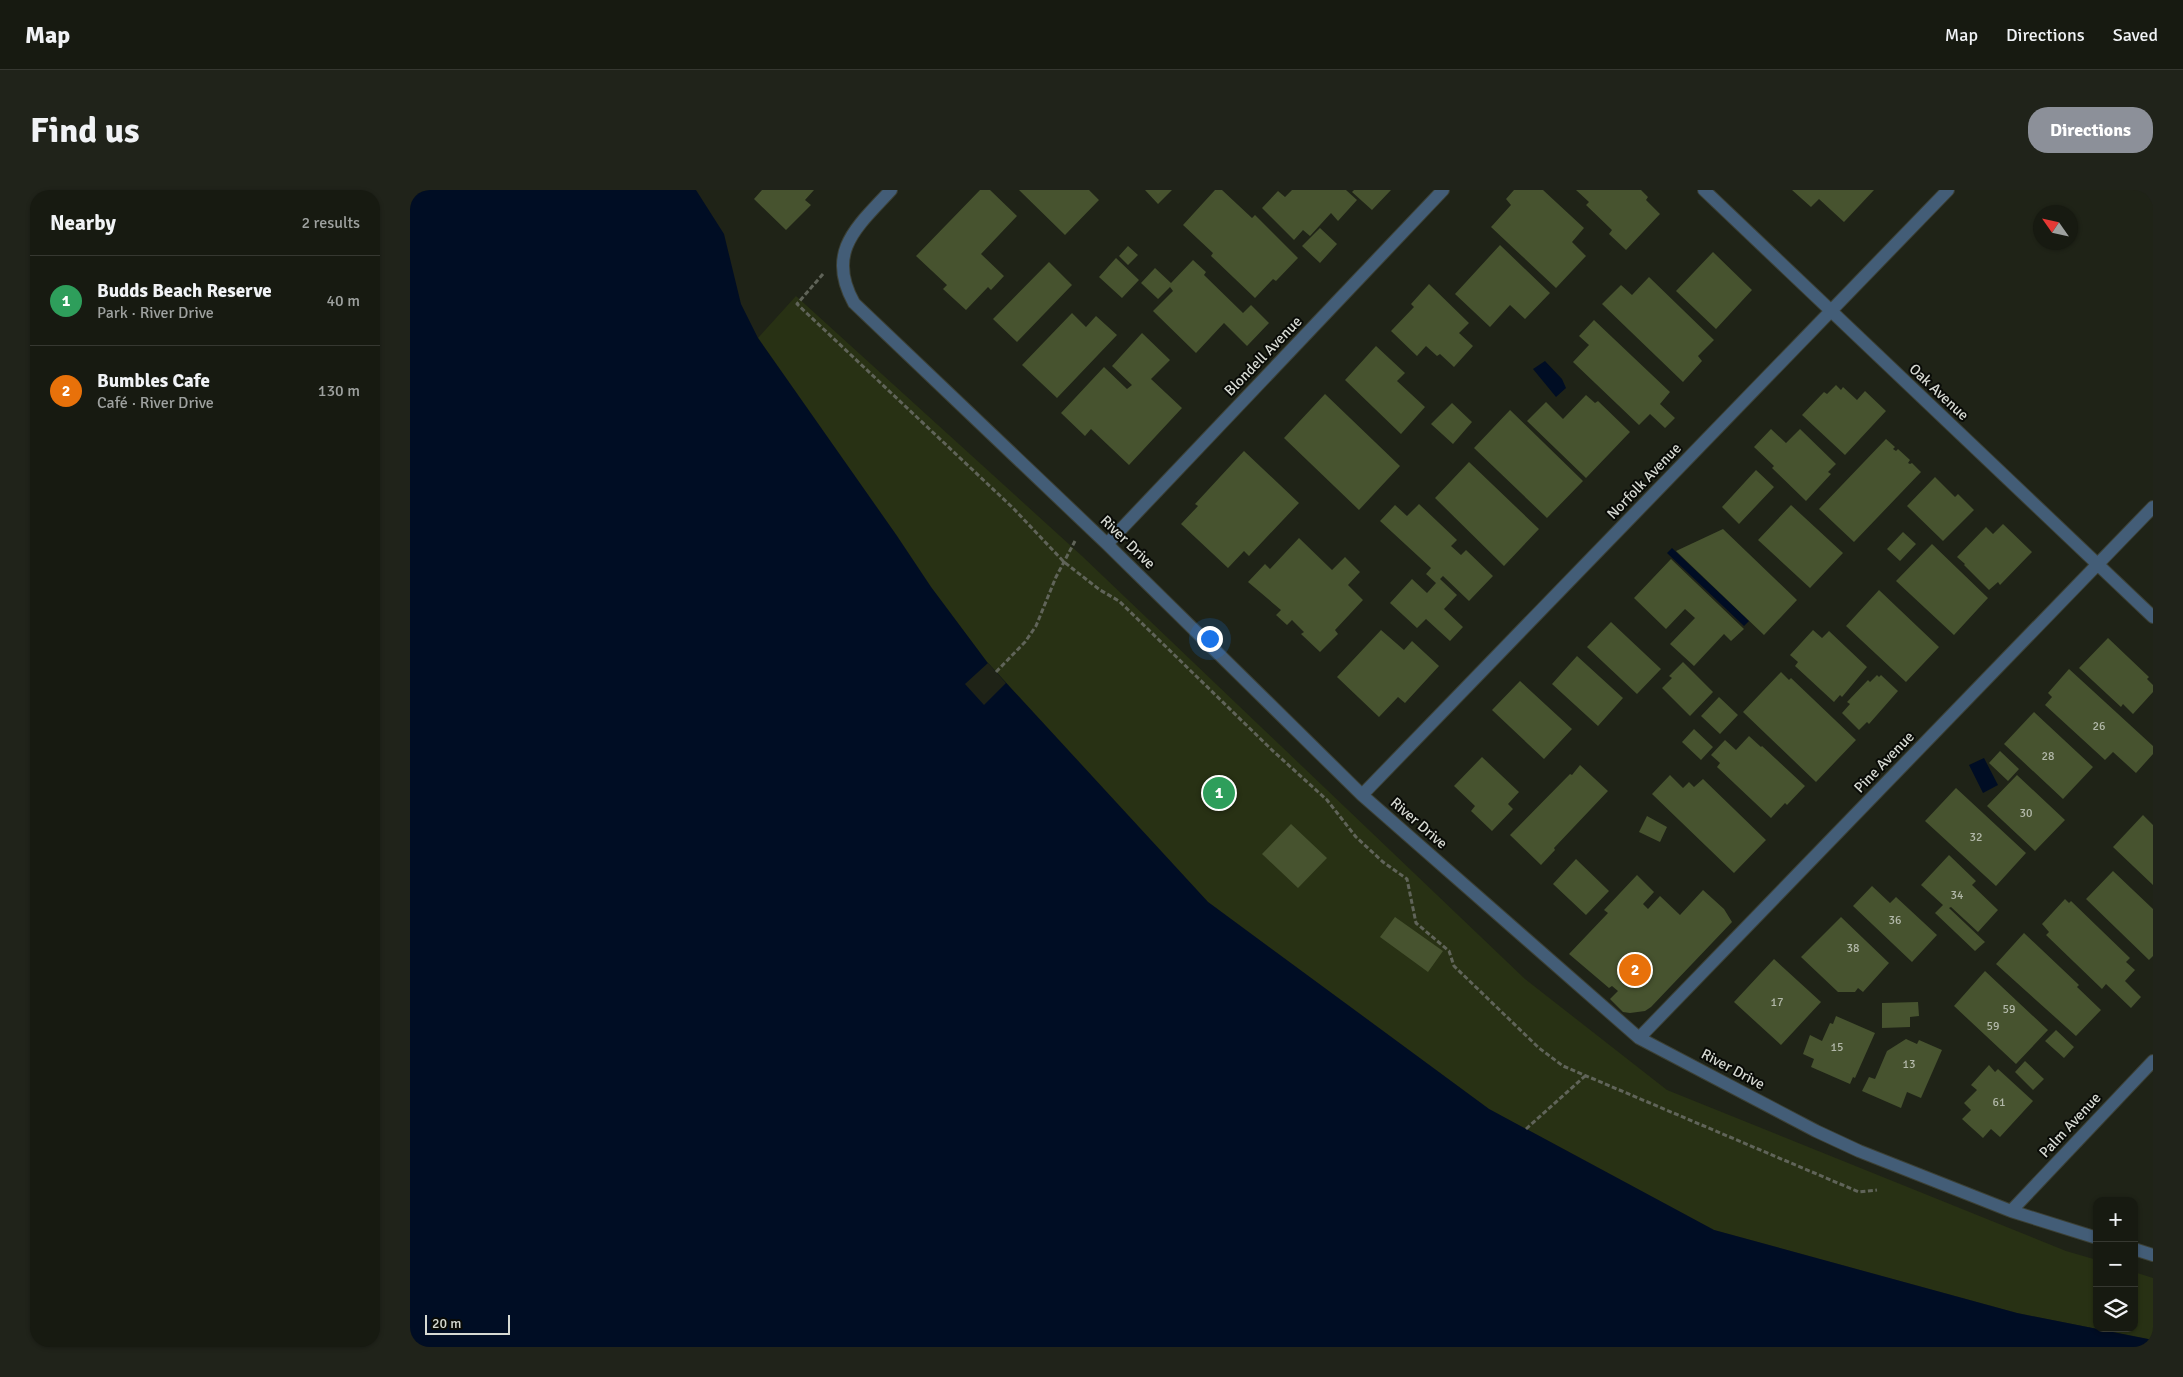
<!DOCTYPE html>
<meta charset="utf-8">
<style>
body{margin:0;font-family:Signika,sans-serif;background:#20231a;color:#f1f3f6}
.controls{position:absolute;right:15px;bottom:15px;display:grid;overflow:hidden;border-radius:10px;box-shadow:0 1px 4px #0004}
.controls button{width:45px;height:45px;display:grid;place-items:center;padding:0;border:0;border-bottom:1px solid #363831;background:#171a11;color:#f1f3f6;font:25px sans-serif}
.compass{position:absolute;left:1623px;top:15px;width:45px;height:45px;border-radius:50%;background:#171a11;box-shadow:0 1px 4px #0004;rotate:304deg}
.scale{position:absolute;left:15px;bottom:12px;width:85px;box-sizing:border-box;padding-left:5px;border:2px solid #d6d9d2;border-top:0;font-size:14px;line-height:18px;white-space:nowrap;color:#d6d9d2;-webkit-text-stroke:4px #090b07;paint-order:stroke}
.you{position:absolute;left:799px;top:448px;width:18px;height:18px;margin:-12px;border:4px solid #fff;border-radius:50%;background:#1a73e8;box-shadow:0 0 0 8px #1a73e833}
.badge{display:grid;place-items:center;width:32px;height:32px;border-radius:50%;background:#8c9099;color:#fff;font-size:16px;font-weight:700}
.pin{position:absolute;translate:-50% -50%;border:2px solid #fff;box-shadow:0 1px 5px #0006}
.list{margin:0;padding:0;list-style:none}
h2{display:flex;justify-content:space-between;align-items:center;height:65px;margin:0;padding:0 20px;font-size:21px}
h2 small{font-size:16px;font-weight:400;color:#9ea19f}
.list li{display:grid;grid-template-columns:32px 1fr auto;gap:15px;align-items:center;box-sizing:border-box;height:90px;padding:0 20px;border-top:1px solid #363831}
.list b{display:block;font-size:19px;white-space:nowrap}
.list p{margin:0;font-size:16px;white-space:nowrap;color:#9ea19f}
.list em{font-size:16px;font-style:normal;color:#9ea19f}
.icon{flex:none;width:28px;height:28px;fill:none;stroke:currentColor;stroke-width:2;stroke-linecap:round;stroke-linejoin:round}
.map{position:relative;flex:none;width:1743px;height:1157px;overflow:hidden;border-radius:20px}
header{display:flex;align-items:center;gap:30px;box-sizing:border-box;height:70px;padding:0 25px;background:#171a11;border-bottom:1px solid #363831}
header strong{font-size:24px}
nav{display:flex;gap:28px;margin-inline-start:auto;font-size:18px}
.intro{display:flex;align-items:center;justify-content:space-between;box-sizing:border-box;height:120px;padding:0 30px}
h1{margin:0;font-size:35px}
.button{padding:12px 22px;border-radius:20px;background:#8c9099;color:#fff;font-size:18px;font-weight:700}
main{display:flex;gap:30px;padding:0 30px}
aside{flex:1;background:#171a11;border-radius:20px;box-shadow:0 1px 4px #0004}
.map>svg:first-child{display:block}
.green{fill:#283114}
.water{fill:#000d24}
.pier{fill:#1f2317}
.building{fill:#47532f}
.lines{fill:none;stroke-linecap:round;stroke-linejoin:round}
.minor-casing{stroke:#3c4035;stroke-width:14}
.path{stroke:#606459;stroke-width:3;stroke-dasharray:5 2.5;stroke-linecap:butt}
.minor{stroke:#435d77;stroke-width:12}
.labels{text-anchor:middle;stroke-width:4;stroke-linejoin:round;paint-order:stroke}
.number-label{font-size:12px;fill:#b2b8a9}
.street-label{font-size:15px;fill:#d6d9d2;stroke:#090b07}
</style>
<header>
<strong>Map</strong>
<nav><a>Map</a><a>Directions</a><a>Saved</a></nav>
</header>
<div class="intro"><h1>Find us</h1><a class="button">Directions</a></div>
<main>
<aside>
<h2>Nearby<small>2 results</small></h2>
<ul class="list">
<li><span class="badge" style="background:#2e9e5b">1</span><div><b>Budds Beach Reserve</b><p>Park · River Drive</p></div><em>40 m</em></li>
<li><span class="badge" style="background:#e8710a">2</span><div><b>Bumbles Cafe</b><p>Café · River Drive</p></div><em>130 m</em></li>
</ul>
</aside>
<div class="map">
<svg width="1743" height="1157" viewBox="0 0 1743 1157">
<rect width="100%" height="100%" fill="#1f2317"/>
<path class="green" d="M 386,106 L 672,366 L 1115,789 L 1257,900 L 1656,1061 L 1687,1070 L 1687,1138 L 1724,1138 L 1724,1082 L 1743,1088 L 1743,1150 L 1607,1123 L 1304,1040 L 1079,919 L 798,712 L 577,472 L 521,397 L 487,346 L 348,148 Z"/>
<path class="water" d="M 0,0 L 286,0 L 314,44 L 331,114 L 348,148 L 487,346 L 521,397 L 577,472 L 798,712 L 1079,919 L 1304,1040 L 1607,1123 L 1743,1150 L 1743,1157 L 0,1157 Z
M 1135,171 L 1152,189 L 1156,198 L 1146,207 L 1123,179 Z
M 1262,358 L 1339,431 L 1334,436 L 1257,363 Z
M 1574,568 L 1588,595 L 1573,603 L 1559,575 Z"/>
<path class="pier" d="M 578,473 L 596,493 L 574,515 L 555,494 Z"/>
<path class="building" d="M 352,0 L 404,0 L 395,10 L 401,15 L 376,40 L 344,9 Z
M 570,0 L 580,0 L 607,26 L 571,64 L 594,86 L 581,100 L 578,97 L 556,120 L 533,99 L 537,95 L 506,66 Z
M 609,0 L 679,0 L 689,10 L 655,45 Z
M 735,0 L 762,0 L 748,14 Z
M 805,0 L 812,0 L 842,28 L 845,25 L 888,68 L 866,91 L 863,89 L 845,108 L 801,66 L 803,63 L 773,35 Z
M 882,0 L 936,0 L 947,10 L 928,31 L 921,23 L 900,46 L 893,40 L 884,50 L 852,18 L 868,1 L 875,7 Z
M 944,0 L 981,0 L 962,20 L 942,2 Z
M 1104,0 L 1133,0 L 1174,38 L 1162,52 L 1176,66 L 1146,98 L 1081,37 L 1101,15 L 1096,9 Z
M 1166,0 L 1231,0 L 1238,7 L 1236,10 L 1250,24 L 1216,60 L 1199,44 L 1202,40 L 1176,15 L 1179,12 Z
M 1382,0 L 1464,0 L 1434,32 L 1409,9 L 1401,17 Z
M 910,38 L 927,54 L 910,73 L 892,56 Z
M 1090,55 L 1140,103 L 1115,129 L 1100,115 L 1080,137 L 1045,104 Z
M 718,56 L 728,65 L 718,75 L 709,66 Z
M 1303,62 L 1342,100 L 1306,139 L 1266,101 Z
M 706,68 L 729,90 L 712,108 L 689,87 Z
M 783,70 L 796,82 L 794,85 L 833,123 L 841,115 L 859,133 L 837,156 L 814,133 L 786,163 L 743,121 L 763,101 L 760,97 L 748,109 L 731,93 L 745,78 L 761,93 Z
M 639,72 L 662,95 L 607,152 L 583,129 Z
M 1239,87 L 1304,150 L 1288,166 L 1292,171 L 1273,192 L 1192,114 L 1211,95 L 1222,105 Z
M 1019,94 L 1059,133 L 1049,143 L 1063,156 L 1044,177 L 1030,164 L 1027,166 L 1016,156 L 1007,166 L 981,141 L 1004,117 L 1001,114 Z
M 662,123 L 676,137 L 686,126 L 707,145 L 647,208 L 612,175 Z
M 1184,130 L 1260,202 L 1250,214 L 1265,228 L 1255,238 L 1240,224 L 1229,235 L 1163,172 L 1179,155 L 1169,146 Z
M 732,143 L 760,170 L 741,189 L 772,218 L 719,275 L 681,239 L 675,246 L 651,223 L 694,177 L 717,199 L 722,195 L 702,176 Z
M 966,156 L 995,183 L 987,191 L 1015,217 L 991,244 L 935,190 Z
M 1426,195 L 1431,200 L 1433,197 L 1447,210 L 1455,201 L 1476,221 L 1435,265 L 1392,225 L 1414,202 L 1417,204 Z
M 915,204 L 990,276 L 949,320 L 874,248 Z
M 1176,205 L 1185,213 L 1188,211 L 1220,242 L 1176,288 L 1117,231 L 1136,212 L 1153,229 Z
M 1042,213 L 1062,232 L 1043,254 L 1021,234 Z
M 1100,220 L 1173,291 L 1137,328 L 1064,258 Z
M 1361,239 L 1376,253 L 1390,239 L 1426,274 L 1418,282 L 1421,284 L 1396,311 L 1362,278 L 1364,276 L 1344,257 Z
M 1476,249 L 1485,257 L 1483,259 L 1486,261 L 1488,259 L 1500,270 L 1498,273 L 1500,274 L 1502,273 L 1511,282 L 1444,352 L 1409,319 Z
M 834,261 L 889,313 L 839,366 L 834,361 L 818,378 L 771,334 L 788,316 L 785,314 Z
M 1059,272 L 1129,339 L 1094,376 L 1025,308 Z
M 1346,280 L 1364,297 L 1329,334 L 1312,317 Z
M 1525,287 L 1545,307 L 1548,304 L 1564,320 L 1533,351 L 1497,316 Z
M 1009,314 L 1047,350 L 1041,356 L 1051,365 L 1056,360 L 1083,386 L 1059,411 L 1033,386 L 1030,389 L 1047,405 L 1034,419 L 1053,437 L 1040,451 L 1016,429 L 1007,438 L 980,413 L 1002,389 L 1017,403 L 1026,393 L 1016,384 L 1021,378 L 970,331 L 985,315 L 997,326 Z
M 1381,315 L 1433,363 L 1400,398 L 1348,350 Z
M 1593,334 L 1622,362 L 1590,395 L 1588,392 L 1579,400 L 1554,375 L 1555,374 L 1547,367 L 1576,337 L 1583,344 Z
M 1313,339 L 1387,410 L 1354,445 L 1266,361 Z
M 1493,342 L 1506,354 L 1490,371 L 1477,359 Z
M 889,348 L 922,380 L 935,367 L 950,382 L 938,395 L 953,410 L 925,440 L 928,444 L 910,462 L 891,444 L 894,442 L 882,430 L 877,435 L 866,425 L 871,420 L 838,392 L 855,374 L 860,379 Z
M 1522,354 L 1578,408 L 1544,445 L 1486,391 Z
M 1261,369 L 1334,439 L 1321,451 L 1314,444 L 1284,476 L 1260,454 L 1285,428 L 1275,419 L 1256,439 L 1224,408 Z
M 1469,400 L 1529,457 L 1496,492 L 1436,436 Z
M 1201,432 L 1251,479 L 1227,504 L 1177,457 Z
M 971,440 L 994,460 L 1002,451 L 1029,476 L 995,513 L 988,507 L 969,527 L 927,487 Z
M 1403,440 L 1412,448 L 1419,441 L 1457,477 L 1432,507 L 1430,505 L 1424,512 L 1385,476 L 1388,472 L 1380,465 Z
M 1698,448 L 1739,487 L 1737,489 L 1743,495 L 1743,502 L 1723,524 L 1713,514 L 1711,517 L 1669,478 Z
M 1167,466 L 1213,508 L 1188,536 L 1142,494 Z
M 1273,472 L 1303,502 L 1280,526 L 1252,498 L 1262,488 L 1259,486 Z
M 1659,479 L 1743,556 L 1743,564 L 1726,583 L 1703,562 L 1695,570 L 1635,515 L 1642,507 L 1638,503 Z
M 1371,482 L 1379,490 L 1381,488 L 1446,550 L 1406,592 L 1333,522 Z
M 1467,485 L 1469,487 L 1471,485 L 1488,501 L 1459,534 L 1457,532 L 1449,540 L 1432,523 L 1440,514 L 1437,512 L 1458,490 L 1460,492 Z
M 1110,491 L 1162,539 L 1134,569 L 1082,520 Z
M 1309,507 L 1328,525 L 1310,544 L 1291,526 Z
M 1624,522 L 1683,577 L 1653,609 L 1594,554 Z
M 1284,539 L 1303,557 L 1291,570 L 1272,552 Z
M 1339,546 L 1351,557 L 1352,556 L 1395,596 L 1377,615 L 1375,613 L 1361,628 L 1307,577 L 1310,573 L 1301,565 L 1315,550 L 1326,560 Z
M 1590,561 L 1609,579 L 1598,591 L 1579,573 Z
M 1072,567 L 1109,602 L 1098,614 L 1103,619 L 1082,641 L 1061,621 L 1065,616 L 1044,596 Z
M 1170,575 L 1198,601 L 1144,658 L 1145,660 L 1131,675 L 1100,645 L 1160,584 L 1162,585 Z
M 1260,585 L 1273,598 L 1279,592 L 1284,597 L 1293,589 L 1356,650 L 1324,683 L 1242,604 Z
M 1607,585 L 1655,630 L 1625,661 L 1577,616 Z
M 1546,598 L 1616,663 L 1586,696 L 1515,631 Z
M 1733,625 L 1743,635 L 1743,695 L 1703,657 Z
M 1237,626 L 1257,637 L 1250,652 L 1229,642 Z
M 881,634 L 917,668 L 888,698 L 852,664 Z
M 1539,665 L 1566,691 L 1562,695 L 1588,720 L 1568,742 L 1541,717 L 1539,718 L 1575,752 L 1565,761 L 1525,723 L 1533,715 L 1511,695 Z
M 1166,669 L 1199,701 L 1176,725 L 1143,694 Z
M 1703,681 L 1743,719 L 1743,766 L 1739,770 L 1676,709 Z
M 1227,685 L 1244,702 L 1233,714 L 1238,719 L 1250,706 L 1270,725 L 1293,700 L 1314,719 L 1322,732 L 1241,817 L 1235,821 L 1220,823 L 1213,822 L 1200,809 L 1208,801 L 1202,796 L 1199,798 L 1159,764 L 1198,723 L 1194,720 Z
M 1462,696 L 1480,713 L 1486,707 L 1527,745 L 1502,772 L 1443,716 Z
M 1655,709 L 1659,713 L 1661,711 L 1720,768 L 1716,772 L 1725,780 L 1715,791 L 1731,807 L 1721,818 L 1696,794 L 1692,799 L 1636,745 L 1639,742 L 1632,734 Z
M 985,727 L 1033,761 L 1018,782 L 970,747 Z
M 1431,727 L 1479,773 L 1453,802 L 1448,798 L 1445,802 L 1428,802 L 1391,767 Z
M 1614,743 L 1669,795 L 1667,797 L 1691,820 L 1666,846 L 1586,774 Z
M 1364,769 L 1411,812 L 1371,855 L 1324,812 Z
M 1575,781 L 1638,840 L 1606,874 L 1544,816 Z
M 1508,812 L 1509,826 L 1500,827 L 1500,837 L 1472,838 L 1472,813 Z
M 1426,826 L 1465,843 L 1445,888 L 1443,887 L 1440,894 L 1401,877 L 1404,869 L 1393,864 L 1400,845 L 1412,851 L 1420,833 L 1423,834 Z
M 1646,840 L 1664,857 L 1654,868 L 1635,851 Z
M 1496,849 L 1507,854 L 1509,850 L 1532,860 L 1511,908 L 1497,902 L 1491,918 L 1452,901 L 1459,887 L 1465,889 L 1477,861 Z
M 1615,871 L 1634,889 L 1623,900 L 1605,882 Z
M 1579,875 L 1585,882 L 1588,879 L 1623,911 L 1590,947 L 1581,939 L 1573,948 L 1552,929 L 1561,920 L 1554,913 L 1567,900 L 1561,895 Z"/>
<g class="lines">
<defs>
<path id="minor" d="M 481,0 C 448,36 415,61 444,113 L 697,354 L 952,605 L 1229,848 L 1406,941 L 1449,961 L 1601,1021 L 1687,1048
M 1294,0 L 1743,427
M 697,354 L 1033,0
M 952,605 L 1538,0
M 1229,848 L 1743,317
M 1601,1021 L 1743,871
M 1724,1059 L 1743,1065"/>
</defs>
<use href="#minor" class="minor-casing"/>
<path class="path" d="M 413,84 L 387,114 L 603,318 L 654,372 L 690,400 L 709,411 L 863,561 L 917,610 L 946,647 L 973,672 L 997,689 L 1006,733 L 1039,761 L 1044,776 L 1129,858 L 1153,876 L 1449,1002 L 1467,1000
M 586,482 L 615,452 L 626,436 L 646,387 L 665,351
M 1116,939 L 1175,886"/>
<use href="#minor" class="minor"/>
</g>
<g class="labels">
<g class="number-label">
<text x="1689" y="540">26</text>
<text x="1638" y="570">28</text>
<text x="1616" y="627">30</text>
<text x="1566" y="651">32</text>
<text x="1547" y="709">34</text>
<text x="1485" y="734">36</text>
<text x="1443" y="762">38</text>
<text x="1367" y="816">17</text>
<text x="1599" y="823">59</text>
<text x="1583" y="840">59</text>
<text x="1427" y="861">15</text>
<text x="1499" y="878">13</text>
<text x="1589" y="916">61</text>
</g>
<g class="street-label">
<text transform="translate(853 166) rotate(-46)" y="5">Blondell Avenue</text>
<text transform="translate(1529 202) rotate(43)" y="5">Oak Avenue</text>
<text transform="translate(1234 291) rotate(-46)" y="5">Norfolk Avenue</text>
<text transform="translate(718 352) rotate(44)" y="5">River Drive</text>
<text transform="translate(1474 572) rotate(-46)" y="5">Pine Avenue</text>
<text transform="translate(1009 633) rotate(41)" y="5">River Drive</text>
<text transform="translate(1323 879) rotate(28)" y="5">River Drive</text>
<text transform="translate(1660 935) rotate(-47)" y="5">Palm Avenue</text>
</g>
</g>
</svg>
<div class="controls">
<button>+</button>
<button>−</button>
<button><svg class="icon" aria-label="layers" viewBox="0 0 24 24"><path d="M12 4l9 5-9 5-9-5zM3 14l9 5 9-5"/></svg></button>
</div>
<svg class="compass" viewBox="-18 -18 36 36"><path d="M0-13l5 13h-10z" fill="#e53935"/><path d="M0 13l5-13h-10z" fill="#9ea19f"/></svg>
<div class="scale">20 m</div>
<div class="you"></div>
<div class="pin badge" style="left:809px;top:603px;background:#2e9e5b">1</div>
<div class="pin badge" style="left:1225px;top:780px;background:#e8710a">2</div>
</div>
</main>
